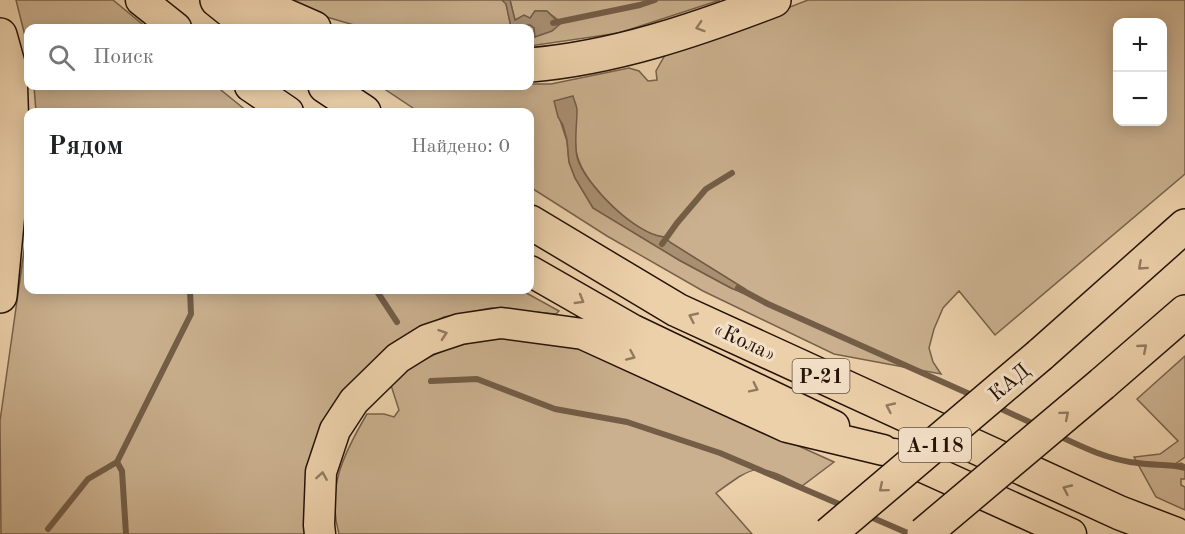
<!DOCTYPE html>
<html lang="ru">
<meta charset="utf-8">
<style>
body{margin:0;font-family:"Old Standard TT",serif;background:#f6f6f6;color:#202124}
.controls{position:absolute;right:18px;top:18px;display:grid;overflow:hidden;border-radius:12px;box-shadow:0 3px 15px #0003}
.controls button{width:54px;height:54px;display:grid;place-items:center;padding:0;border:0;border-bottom:2px solid #e0e0e0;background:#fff;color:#202124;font:30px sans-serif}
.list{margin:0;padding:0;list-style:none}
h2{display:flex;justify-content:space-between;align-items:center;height:78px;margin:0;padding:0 24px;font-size:26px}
h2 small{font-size:20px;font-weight:400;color:#757577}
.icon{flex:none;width:33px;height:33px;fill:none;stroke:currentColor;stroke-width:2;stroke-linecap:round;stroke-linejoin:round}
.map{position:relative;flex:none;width:1185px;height:534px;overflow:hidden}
.search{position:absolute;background:#fff;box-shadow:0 3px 15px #0003;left:24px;top:24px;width:510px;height:66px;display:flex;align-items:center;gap:15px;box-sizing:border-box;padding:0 21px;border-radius:12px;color:#757577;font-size:22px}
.panel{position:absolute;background:#fff;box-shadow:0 3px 15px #0003;left:24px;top:108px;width:510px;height:186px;border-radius:12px}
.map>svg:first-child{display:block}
.green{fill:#cab08e;stroke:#77614a;stroke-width:1.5;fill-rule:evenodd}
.water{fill:#a88f72;stroke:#735d46;stroke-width:1.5}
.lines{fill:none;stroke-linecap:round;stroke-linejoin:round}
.stream{stroke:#735d46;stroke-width:6}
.primary-casing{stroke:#241205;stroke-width:33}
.highway-casing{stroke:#241205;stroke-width:36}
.primary{stroke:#ecd0aa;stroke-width:30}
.highway{stroke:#ecd0aa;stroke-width:33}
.highway-bridge-casing{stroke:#241205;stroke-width:36;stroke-linecap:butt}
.highway-bridge{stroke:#ecd0aa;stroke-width:33}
.oneway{stroke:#927a60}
.labels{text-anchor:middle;stroke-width:6;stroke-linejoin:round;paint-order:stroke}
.shield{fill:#f3e0c8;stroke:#625040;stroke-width:1.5}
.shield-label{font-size:20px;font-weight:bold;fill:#241205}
.street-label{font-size:21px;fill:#241205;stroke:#f3e0c8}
</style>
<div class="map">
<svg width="1185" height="534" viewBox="0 0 1185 534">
<rect width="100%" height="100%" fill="#ecd0aa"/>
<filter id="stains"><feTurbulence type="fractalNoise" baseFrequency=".00333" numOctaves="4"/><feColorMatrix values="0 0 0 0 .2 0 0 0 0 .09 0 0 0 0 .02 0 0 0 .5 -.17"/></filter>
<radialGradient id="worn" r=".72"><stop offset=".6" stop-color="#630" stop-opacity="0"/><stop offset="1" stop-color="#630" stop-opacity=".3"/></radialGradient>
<path class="green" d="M 16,0 L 113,0 L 147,28 L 28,28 L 28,48 Z
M 287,0 L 502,0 L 506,3 L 511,27 L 530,25 L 534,28 L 535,37 L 557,19 L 546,11 L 535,11 L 530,19 L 515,21 L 510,0 L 720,0 L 619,33 L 530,46 L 530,28 L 364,28 L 303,10 Z
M 808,0 L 1185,0 L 1185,174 L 995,335 L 959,291 L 943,308 L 934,329 L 929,348 L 933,362 L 941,374 L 834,354 L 703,291 L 607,236 L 530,187 L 530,112 L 419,112 L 380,86 L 530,86 L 530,84 L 551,84 L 629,68 L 639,71 L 648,81 L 657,80 L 656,71 L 665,55 ZM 1118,22 L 1162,22 L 1162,122 L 1118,122 ZM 557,111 L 576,114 C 576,129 573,147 579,161 C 588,187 636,235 664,237 L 671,243 L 745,289 L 743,292 L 731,288 L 679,260 L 593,208 L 575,178 L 569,162 L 567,141 Z
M 34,86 L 216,86 L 248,112 L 36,112 Z
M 28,223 L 28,290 L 521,290 L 559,311 L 556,314 L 491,308 L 444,317 L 415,331 L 384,350 L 337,400 L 307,534 L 1,534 L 0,421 Z
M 529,336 L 578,346 L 834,462 L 802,486 C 757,463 757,463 716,493 L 752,534 L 339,534 C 326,488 344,453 367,414 L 384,414 L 394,417 L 399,410 L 389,379 C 406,370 422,360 438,353 C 467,340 499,338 529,336 Z
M 1185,356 L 1185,457 L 1171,467 L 1181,463 L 1185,465 L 1185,479 L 1181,479 L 1181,485 L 1185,487 L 1185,510 L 1156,497 L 1134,457 L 1160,454 L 1178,441 L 1137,399 Z"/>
<path class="water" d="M 502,0 L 510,0 L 515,20 L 524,15 L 530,18 L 535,11 L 547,11 L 560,24 L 552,31 L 535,37 L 534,28 L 530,25 L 511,27 L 506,4 Z
M 573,96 C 574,100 577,106 577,110 C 577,125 574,141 577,157 C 584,184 636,235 664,237 L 671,243 L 745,289 L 743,293 L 731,288 L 679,260 L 593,208 L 575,178 L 569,162 L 567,140 L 563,125 L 558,117 L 554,101 Z"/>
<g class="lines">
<path class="stream" d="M 553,23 L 640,5 L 655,0
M 662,244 L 677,223 L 706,189 L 732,173
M 738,288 L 768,304 L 974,396
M 376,290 L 397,322
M 431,381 L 477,379 L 555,409 L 627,422 L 720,453 L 846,507
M 997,407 L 1036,425
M 1057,435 C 1082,447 1109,460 1138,463 C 1154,466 1169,463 1185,468
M 117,462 L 122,471 L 126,534
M 866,515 L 910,534
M 48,529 L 88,479 L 117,462 L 191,314 L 190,290"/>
<defs>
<path id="primary" d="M 141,0 L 176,28
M 250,86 L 288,112
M 530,271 L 633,330 L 834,426
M 894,454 L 1071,534
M 320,534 L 319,525 L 321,472 L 335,430 L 354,401 L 398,358 L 427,340 L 460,329 L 501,323 L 583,334 L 787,427 L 883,450"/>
<path id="highway" d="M 217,0 L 252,28
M 250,0 L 314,28
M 0,35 L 10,71 L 13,160 L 0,296
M 530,65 C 614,58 696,30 774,0
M 325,86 L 364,112
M 530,222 L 677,310 L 1120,513 L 1175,534
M 1040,355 L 1185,226
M 1102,384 L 1185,312"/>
</defs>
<use href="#primary" class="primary-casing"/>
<use href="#highway" class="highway-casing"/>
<use href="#primary" class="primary"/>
<use href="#highway" class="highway"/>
<defs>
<path id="highway-bridge" d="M 829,534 L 1040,355
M 924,534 L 1102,384"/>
</defs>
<use href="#highway-bridge" class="highway-bridge-casing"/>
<use href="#highway-bridge" class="highway-bridge"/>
</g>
<defs><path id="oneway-chevron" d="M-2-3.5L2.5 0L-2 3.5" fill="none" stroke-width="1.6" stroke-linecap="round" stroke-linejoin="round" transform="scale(1.5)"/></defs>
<g class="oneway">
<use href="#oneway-chevron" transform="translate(700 27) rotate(162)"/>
<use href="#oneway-chevron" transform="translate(1142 266) rotate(138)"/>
<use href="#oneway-chevron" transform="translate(580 300) rotate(30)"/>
<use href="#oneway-chevron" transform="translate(693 317) rotate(-155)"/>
<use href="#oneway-chevron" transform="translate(443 334) rotate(-19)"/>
<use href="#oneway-chevron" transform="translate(1143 348) rotate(-41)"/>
<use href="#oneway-chevron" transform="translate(631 356) rotate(24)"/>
<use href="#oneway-chevron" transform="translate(754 388) rotate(26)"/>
<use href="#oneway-chevron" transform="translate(890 407) rotate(-155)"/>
<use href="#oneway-chevron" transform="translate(1065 415) rotate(-40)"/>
<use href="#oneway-chevron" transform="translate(322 476) rotate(-81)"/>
<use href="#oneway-chevron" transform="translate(883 488) rotate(140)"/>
<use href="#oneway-chevron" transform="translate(1067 489) rotate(-155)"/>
</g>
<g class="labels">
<g class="shield">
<rect x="792.5" y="359" width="57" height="34" rx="4.5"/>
<rect x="899" y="428" width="72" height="34" rx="4.5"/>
</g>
<g class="shield-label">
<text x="821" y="383">Р-21</text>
<text x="935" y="452">А-118</text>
</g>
<g class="street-label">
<text transform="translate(745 341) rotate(25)" y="7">«Кола»</text>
<text transform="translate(1009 382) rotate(-40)" y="7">КАД</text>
</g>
</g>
<rect width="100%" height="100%" filter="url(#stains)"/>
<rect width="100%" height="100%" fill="url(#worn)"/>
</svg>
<div class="controls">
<button>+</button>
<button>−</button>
</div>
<div class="search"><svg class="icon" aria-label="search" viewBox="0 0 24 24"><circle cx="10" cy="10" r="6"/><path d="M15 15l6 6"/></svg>Поиск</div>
<section class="panel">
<h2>Рядом<small>Найдено: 0</small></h2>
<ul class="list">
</ul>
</section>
</div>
